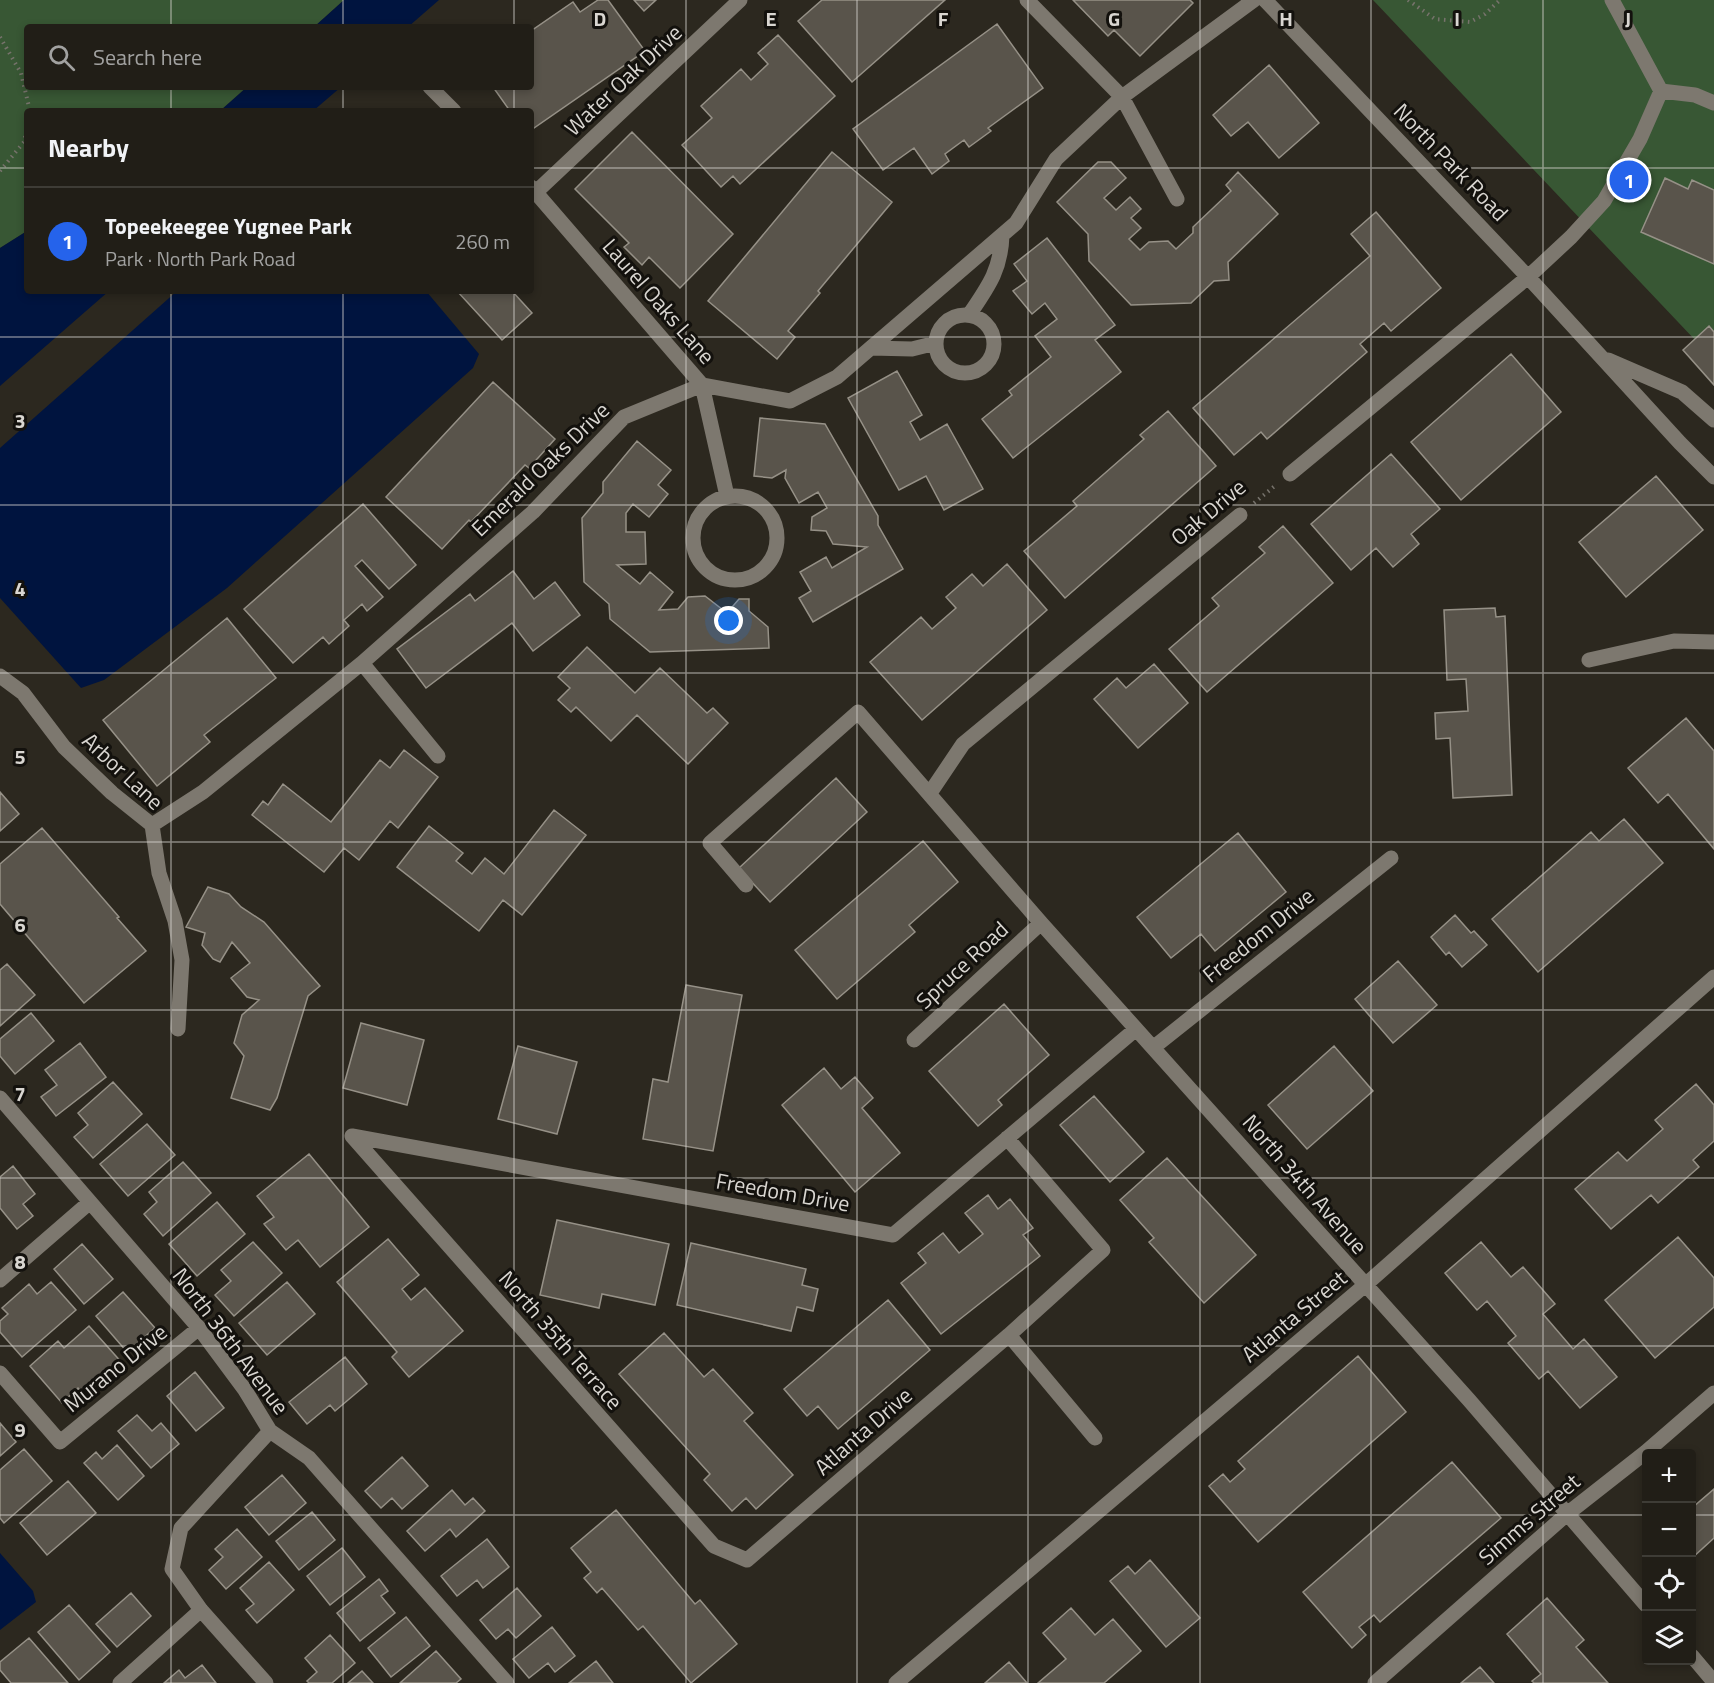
<!DOCTYPE html>
<meta charset="utf-8">
<style>
body{margin:0;font-family:"Titillium Web",sans-serif;background:#292720;color:#f1f3f6}
.controls{position:absolute;right:18px;bottom:18px;display:grid;overflow:hidden;border-radius:6px;box-shadow:0 3px 9px #0003}
.controls button{width:54px;height:54px;display:grid;place-items:center;padding:0;border:0;border-bottom:2px solid #3e3c36;background:#211e17;color:#f1f3f6;font:30px sans-serif}
.you{position:absolute;left:729px;top:621px;width:21px;height:21px;margin:-15px;border:4px solid #fff;border-radius:50%;background:#1a73e8;box-shadow:0 0 0 9px #1a73e833}
.badge{display:grid;place-items:center;width:39px;height:39px;border-radius:50%;background:#2563eb;color:#fff;font-size:20px;font-weight:700}
.pin{position:absolute;translate:-50% -50%;border:3px solid #fff;box-shadow:0 2px 6px #0006}
.list{margin:0;padding:0;list-style:none}
h2{display:flex;justify-content:space-between;align-items:center;height:78px;margin:0;padding:0 24px;font-size:26px}
h2 small{font-size:20px;font-weight:400;color:#a2a2a1}
.list li{display:grid;grid-template-columns:39px 1fr auto;gap:18px;align-items:center;box-sizing:border-box;height:108px;padding:0 24px;border-top:2px solid #3e3c36}
.list b{display:block;font-size:22px;white-space:nowrap}
.list p{margin:0;font-size:20px;white-space:nowrap;color:#a2a2a1}
.list em{font-size:20px;font-style:normal;color:#a2a2a1}
.icon{flex:none;width:33px;height:33px;fill:none;stroke:currentColor;stroke-width:2;stroke-linecap:round;stroke-linejoin:round}
.map{position:relative;flex:none;width:1714px;height:1683px;overflow:hidden}
.search{position:absolute;background:#211e17;box-shadow:0 3px 9px #0003;left:24px;top:24px;width:510px;height:66px;display:flex;align-items:center;gap:15px;box-sizing:border-box;padding:0 21px;border-radius:6px;color:#a2a2a1;font-size:22px}
.panel{position:absolute;background:#211e17;box-shadow:0 3px 9px #0003;left:24px;top:108px;width:510px;height:186px;border-radius:6px}
.map>svg:first-child{display:block}
.green{fill:#385734}
.water{fill:#00143f}
.building{fill:#59544b;stroke:#969187;stroke-width:1.5}
.lines{fill:none;stroke-linecap:round;stroke-linejoin:round}
.path{stroke:#77736c;stroke-width:4;stroke-dasharray:1.5 4.5;stroke-linecap:butt}
.minor{stroke:#7d786f;stroke-width:15}
.grid{fill:none;stroke:#d9d6d1;stroke-width:1.5;stroke-opacity:0.55}
.labels{text-anchor:middle;stroke-width:6;stroke-linejoin:round;paint-order:stroke}
.street-label{font-size:22px;fill:#d9d6d1;stroke:#13110d}
.grid-label{font-size:20px;text-anchor:middle;font-weight:bold;fill:#d9d6d1;stroke:#13110d;stroke-width:6;stroke-linejoin:round;paint-order:stroke}
</style>
<div class="map">
<svg width="1714" height="1683" viewBox="0 0 1714 1683">
<rect width="100%" height="100%" fill="#2c281f"/>
<path class="green" d="M 0,0 L 344,0 L 314,27 L 27,27 L 27,87 L 247,87 L 220,111 L 27,111 L 27,231 L 0,248 Z
M 1373,0 L 1714,0 L 1714,360 Z"/>
<path class="water" d="M 344,0 L 439,0 L 408,27 L 314,27 Z
M 247,87 L 341,87 L 313,111 L 220,111 Z
M 27,231 L 27,291 L 109,291 L 0,386 L 0,248 Z
M 177,291 L 426,291 L 479,354 L 473,368 L 227,588 L 104,680 L 81,688 L 0,598 L 0,448 Z
M 0,1553 L 33,1591 L 36,1602 L 0,1630 Z"/>
<path class="building" d="M 598,0 L 608,0 L 645,51 L 531,130 L 531,111 L 510,111 L 493,87 L 531,87 L 531,31 L 573,2 L 580,12 Z
M 634,0 L 656,0 L 644,11 Z
M 822,0 L 945,0 L 852,82 L 798,21 Z
M 1073,0 L 1190,0 L 1193,3 L 1140,56 L 1114,30 L 1108,36 Z
M 997,24 L 1043,88 L 988,128 L 991,131 L 969,147 L 964,140 L 945,154 L 949,161 L 932,174 L 914,148 L 883,170 L 853,129 Z
M 778,35 L 835,96 L 740,184 L 733,176 L 721,187 L 682,145 L 712,118 L 701,106 L 741,69 L 751,80 L 768,64 L 758,53 Z
M 1269,65 L 1319,123 L 1279,158 L 1248,122 L 1231,136 L 1213,115 Z
M 632,132 L 733,234 L 680,288 L 649,257 L 642,265 L 624,247 L 629,243 L 575,189 Z
M 832,152 L 892,202 L 818,291 L 820,293 L 788,331 L 795,337 L 777,359 L 708,301 Z
M 1098,162 L 1111,162 L 1126,178 L 1104,198 L 1116,210 L 1130,197 L 1141,209 L 1131,218 L 1141,228 L 1129,239 L 1140,250 L 1149,242 L 1168,241 L 1176,249 L 1193,233 L 1193,227 L 1231,191 L 1226,185 L 1238,172 L 1278,214 L 1228,262 L 1229,280 L 1214,281 L 1191,303 L 1131,305 L 1089,261 L 1088,234 L 1057,202 Z
M 1665,178 L 1688,189 L 1692,180 L 1714,190 L 1714,264 L 1641,232 Z
M 1376,212 L 1441,288 L 1391,331 L 1384,323 L 1360,344 L 1367,352 L 1267,439 L 1261,432 L 1234,455 L 1193,408 L 1370,256 L 1351,234 Z
M 1047,238 L 1115,325 L 1095,340 L 1121,372 L 1013,458 L 982,419 L 1012,395 L 1009,391 L 1051,357 L 1035,336 L 1057,319 L 1045,303 L 1032,314 L 1013,291 L 1027,281 L 1014,264 Z
M 457,291 L 512,291 L 532,313 L 502,340 Z
M 1709,326 L 1714,332 L 1714,385 L 1683,350 Z
M 1511,354 L 1561,412 L 1461,500 L 1411,442 Z
M 897,371 L 922,415 L 910,422 L 920,440 L 947,424 L 983,489 L 944,510 L 926,476 L 899,490 L 848,398 Z
M 493,382 L 555,439 L 529,468 L 525,465 L 471,522 L 469,520 L 442,549 L 386,497 Z
M 1168,411 L 1216,466 L 1065,598 L 1024,551 L 1077,506 L 1073,501 L 1144,439 L 1140,435 Z
M 760,418 L 825,424 L 878,516 L 878,525 L 903,569 L 813,622 L 799,598 L 811,591 L 800,572 L 826,557 L 832,568 L 867,547 L 833,544 L 826,531 L 811,530 L 812,517 L 827,508 L 818,492 L 799,503 L 785,478 L 786,470 L 772,478 L 754,476 Z
M 637,441 L 671,470 L 658,485 L 668,494 L 649,517 L 633,504 L 626,513 L 626,532 L 645,532 L 646,564 L 617,565 L 640,584 L 650,572 L 673,592 L 659,610 L 678,609 L 688,597 L 705,596 L 727,613 L 739,599 L 749,599 L 749,611 L 768,627 L 769,648 L 650,652 L 610,619 L 609,604 L 584,582 L 582,518 L 603,493 L 603,482 Z
M 1391,454 L 1440,509 L 1411,534 L 1419,544 L 1393,567 L 1376,548 L 1351,570 L 1311,524 Z
M 1656,476 L 1703,530 L 1626,597 L 1579,542 Z
M 363,504 L 416,565 L 389,589 L 362,560 L 355,566 L 383,597 L 367,611 L 362,604 L 344,620 L 349,626 L 329,644 L 323,637 L 293,663 L 244,609 Z
M 1283,526 L 1333,583 L 1207,692 L 1169,649 L 1219,606 L 1212,598 L 1265,553 L 1259,547 Z
M 1007,564 L 1047,610 L 922,720 L 870,662 L 921,617 L 932,629 L 956,608 L 946,597 L 972,574 L 983,586 Z
M 513,571 L 534,599 L 555,582 L 580,615 L 533,651 L 512,623 L 426,688 L 397,649 L 470,594 L 475,601 Z
M 1495,608 L 1496,617 L 1505,616 L 1512,795 L 1453,798 L 1450,738 L 1436,739 L 1435,713 L 1468,711 L 1466,679 L 1447,680 L 1444,610 Z
M 227,618 L 276,678 L 204,735 L 210,742 L 157,786 L 103,720 Z
M 587,647 L 635,693 L 660,668 L 707,713 L 713,708 L 728,723 L 688,764 L 637,715 L 611,741 L 576,707 L 571,712 L 558,700 L 570,688 L 558,677 Z
M 1154,664 L 1188,703 L 1138,748 L 1094,699 L 1117,678 L 1126,688 Z
M 1686,718 L 1714,751 L 1714,849 L 1668,794 L 1658,803 L 1628,768 Z
M 404,750 L 438,777 L 398,828 L 390,821 L 359,860 L 344,848 L 324,872 L 252,815 L 263,801 L 268,805 L 283,784 L 331,822 L 380,760 L 390,768 Z
M 836,778 L 867,812 L 770,902 L 739,868 Z
M 0,792 L 19,814 L 0,831 Z
M 554,810 L 586,835 L 522,915 L 503,900 L 479,931 L 397,867 L 429,826 L 463,853 L 456,861 L 472,874 L 485,858 L 504,874 Z
M 1624,819 L 1663,863 L 1538,972 L 1492,919 L 1591,832 L 1599,841 Z
M 42,828 L 119,917 L 117,918 L 146,951 L 84,1003 L 0,904 L 0,864 Z
M 1238,833 L 1286,892 L 1215,951 L 1201,934 L 1171,958 L 1137,917 Z
M 923,841 L 958,882 L 909,925 L 915,932 L 837,999 L 795,950 Z
M 208,887 L 229,894 L 241,907 L 264,922 L 320,986 L 308,996 L 277,1098 L 270,1110 L 231,1098 L 244,1056 L 234,1043 L 242,1015 L 259,1000 L 247,997 L 231,978 L 250,963 L 232,942 L 220,962 L 213,959 L 202,945 L 205,933 L 186,927 Z
M 1455,915 L 1471,933 L 1474,931 L 1487,945 L 1462,967 L 1449,952 L 1446,955 L 1431,937 Z
M 1398,961 L 1437,1005 L 1393,1043 L 1355,999 Z
M 7,964 L 35,995 L 0,1026 L 0,970 Z
M 686,985 L 742,995 L 713,1151 L 643,1139 L 653,1079 L 668,1082 Z
M 1004,1004 L 1049,1055 L 998,1100 L 1002,1105 L 978,1126 L 929,1071 Z
M 31,1013 L 54,1041 L 15,1074 L 0,1056 L 0,1039 Z
M 361,1023 L 424,1040 L 407,1105 L 343,1088 Z
M 80,1043 L 106,1077 L 56,1116 L 41,1097 L 57,1085 L 45,1070 Z
M 518,1046 L 577,1062 L 557,1134 L 498,1119 Z
M 1334,1046 L 1373,1091 L 1307,1149 L 1268,1105 Z
M 824,1068 L 841,1089 L 855,1077 L 873,1098 L 862,1108 L 900,1153 L 855,1192 L 782,1105 Z
M 113,1082 L 142,1114 L 93,1158 L 74,1137 L 88,1125 L 78,1113 Z
M 1696,1084 L 1714,1105 L 1714,1141 L 1693,1160 L 1699,1167 L 1658,1203 L 1651,1195 L 1611,1229 L 1575,1189 L 1618,1152 L 1627,1161 L 1663,1129 L 1655,1120 Z
M 1094,1096 L 1144,1152 L 1110,1182 L 1060,1125 Z
M 147,1124 L 175,1155 L 128,1196 L 100,1164 Z
M 309,1154 L 369,1227 L 320,1267 L 298,1240 L 286,1250 L 264,1224 L 274,1217 L 257,1196 Z
M 1167,1158 L 1256,1255 L 1204,1303 L 1149,1242 L 1154,1238 L 1120,1200 Z
M 183,1162 L 211,1193 L 163,1236 L 144,1214 L 157,1202 L 149,1192 Z
M 13,1166 L 35,1194 L 23,1204 L 33,1216 L 17,1229 L 0,1208 L 0,1177 Z
M 988,1195 L 998,1209 L 1010,1199 L 1033,1228 L 1023,1235 L 1040,1256 L 941,1334 L 901,1283 L 926,1263 L 918,1253 L 943,1233 L 959,1253 L 983,1234 L 965,1213 Z
M 217,1202 L 245,1234 L 197,1276 L 169,1244 Z
M 557,1220 L 669,1244 L 655,1305 L 602,1294 L 599,1308 L 540,1295 Z
M 1678,1237 L 1714,1278 L 1714,1307 L 1655,1358 L 1605,1300 Z
M 388,1239 L 419,1275 L 402,1289 L 411,1300 L 425,1288 L 463,1331 L 409,1377 L 392,1357 L 397,1352 L 337,1282 Z
M 253,1242 L 282,1273 L 234,1316 L 215,1295 L 231,1281 L 221,1270 Z
M 1481,1242 L 1511,1277 L 1523,1267 L 1555,1304 L 1543,1314 L 1573,1349 L 1584,1339 L 1617,1377 L 1580,1408 L 1548,1371 L 1539,1379 L 1508,1343 L 1516,1336 L 1487,1301 L 1477,1310 L 1445,1273 Z
M 691,1243 L 806,1269 L 802,1285 L 818,1289 L 813,1311 L 797,1307 L 791,1331 L 677,1305 Z
M 82,1244 L 113,1279 L 84,1304 L 54,1269 Z
M 51,1282 L 76,1310 L 22,1357 L 0,1332 L 0,1321 L 8,1314 L 2,1308 L 29,1284 L 37,1294 Z
M 287,1282 L 315,1314 L 267,1355 L 239,1323 Z
M 123,1292 L 155,1328 L 127,1352 L 96,1316 Z
M 888,1300 L 930,1350 L 838,1429 L 818,1406 L 807,1416 L 784,1389 Z
M 89,1326 L 123,1364 L 84,1395 L 78,1388 L 62,1403 L 30,1366 L 58,1341 L 64,1348 Z
M 664,1333 L 704,1377 L 713,1369 L 753,1413 L 744,1421 L 793,1475 L 756,1509 L 746,1498 L 732,1511 L 704,1480 L 710,1474 L 619,1374 Z
M 1358,1356 L 1406,1412 L 1258,1542 L 1209,1486 L 1223,1474 L 1230,1482 L 1245,1469 L 1238,1461 Z
M 345,1357 L 367,1384 L 335,1411 L 330,1405 L 307,1424 L 289,1402 Z
M 195,1372 L 224,1408 L 196,1431 L 167,1396 Z
M 137,1415 L 152,1431 L 161,1423 L 179,1444 L 151,1468 L 118,1431 Z
M 0,1423 L 16,1442 L 0,1456 Z
M 117,1445 L 144,1476 L 118,1500 L 84,1463 L 96,1452 L 102,1459 Z
M 24,1449 L 52,1481 L 4,1523 L 0,1518 L 0,1470 Z
M 402,1457 L 428,1486 L 402,1509 L 392,1498 L 381,1508 L 365,1491 Z
M 1452,1462 L 1501,1518 L 1380,1622 L 1374,1615 L 1359,1627 L 1366,1635 L 1352,1648 L 1303,1592 Z
M 282,1475 L 306,1503 L 269,1535 L 245,1507 Z
M 68,1481 L 96,1513 L 47,1555 L 20,1523 Z
M 1714,1489 L 1714,1538 L 1692,1558 L 1692,1505 L 1693,1507 Z
M 452,1490 L 465,1505 L 473,1498 L 485,1511 L 456,1537 L 450,1529 L 425,1551 L 407,1531 Z
M 616,1510 L 695,1604 L 700,1600 L 737,1644 L 691,1683 L 643,1626 L 638,1630 L 602,1588 L 597,1593 L 584,1578 L 591,1572 L 571,1548 Z
M 312,1512 L 335,1540 L 299,1570 L 276,1541 Z
M 237,1529 L 262,1557 L 226,1589 L 209,1570 L 223,1557 L 215,1549 Z
M 487,1539 L 509,1567 L 483,1588 L 477,1580 L 457,1596 L 441,1576 Z
M 342,1548 L 365,1577 L 330,1605 L 307,1576 Z
M 1150,1560 L 1200,1618 L 1166,1647 L 1110,1581 L 1128,1566 L 1135,1574 Z
M 269,1562 L 294,1590 L 257,1623 L 246,1610 L 254,1604 L 240,1588 Z
M 379,1579 L 388,1591 L 381,1596 L 395,1613 L 360,1641 L 337,1613 Z
M 517,1588 L 541,1616 L 516,1638 L 508,1629 L 496,1639 L 480,1620 Z
M 131,1593 L 151,1616 L 117,1647 L 96,1624 Z
M 1547,1598 L 1584,1640 L 1576,1647 L 1608,1683 L 1534,1683 L 1532,1681 L 1541,1674 L 1507,1634 Z
M 69,1605 L 110,1652 L 79,1680 L 38,1632 Z
M 1071,1608 L 1095,1635 L 1113,1619 L 1141,1651 L 1104,1683 L 1038,1683 L 1066,1659 L 1043,1633 Z
M 406,1617 L 430,1646 L 391,1677 L 368,1648 Z
M 552,1627 L 575,1656 L 555,1672 L 548,1663 L 529,1678 L 513,1659 Z
M 330,1635 L 355,1663 L 332,1683 L 309,1683 L 307,1681 L 317,1672 L 305,1658 Z
M 29,1638 L 68,1683 L 11,1683 L 0,1670 L 0,1662 Z
M 436,1651 L 461,1679 L 456,1683 L 400,1683 Z
M 596,1661 L 613,1683 L 569,1683 Z
M 1009,1662 L 1027,1683 L 985,1683 Z
M 202,1665 L 216,1683 L 164,1683 L 179,1670 L 185,1678 Z
M 1480,1667 L 1494,1683 L 1461,1683 Z
M 362,1671 L 373,1683 L 348,1683 Z"/>
<g class="lines">
<path class="path" d="M 1408,0 L 1435,19 L 1470,22 L 1485,14 L 1500,0
M 0,37 L 21,73 L 30,111
M 0,171 L 24,142 L 27,128
M 1254,503 L 1276,485"/>
<path class="minor" d="M 1027,0 L 1122,97 L 1177,199
M 1265,0 L 1528,277 L 1680,443 L 1714,477
M 1612,0 L 1661,91 L 1695,95 L 1714,103
M 430,87 L 454,111
M 531,187 L 702,385 L 727,496
M 536,192 L 740,0
M 969,315 C 988,287 1001,270 1002,235
M936 344a29 29 0 1 1 58 0a29 29 0 1 1-58 0Z
M 871,348 L 912,349 L 936,343
M 1608,360 L 1682,392 L 1714,420
M 1290,474 L 1528,277 L 1571,237 L 1604,201 L 1640,139 L 1661,91
M693 538a42 42 0 1 1 84 0a42 42 0 1 1-84 0Z
M 1589,660 L 1674,641 L 1714,642
M 362,663 L 438,756
M 0,676 L 23,693 L 64,747 L 112,793 L 152,825 L 159,873 L 175,921 L 182,960 L 178,1029
M 930,793 L 963,744 L 1240,515
M 152,825 L 203,792 L 362,663 L 533,512 L 624,417 L 702,385 L 790,401 L 837,377 L 1016,223 L 1056,159 L 1122,97 L 1254,0
M 746,885 L 710,843 L 858,712 L 1041,923 L 1469,1400 L 1646,1605
M 914,1040 L 1041,923
M 1154,1047 L 1391,858
M 0,1098 L 199,1328 L 245,1390 L 270,1431 L 309,1458 L 507,1683
M 352,1136 L 714,1546 L 747,1560 L 1009,1335
M 352,1136 L 893,1235 L 1136,1029
M 1007,1138 L 1103,1250 L 1009,1335 L 1095,1438
M 0,1280 L 90,1202
M 0,1373 L 60,1442 L 199,1328
M 1692,1656 L 1714,1682
M 120,1683 L 201,1610
M 266,1683 L 201,1610 L 172,1569 L 181,1528 L 270,1431
M 896,1683 L 1364,1286 L 1714,977
M 1375,1683 L 1567,1514 L 1646,1452 L 1714,1393"/>
</g>
<path class="grid" d="M 171,0 L 171,27M 343,0 L 343,27M 514,0 L 514,27M 686,0 L 686,1683M 857,0 L 857,1683M 1028,0 L 1028,1683M 1200,0 L 1200,1683M 1371,0 L 1371,1683M 1543,0 L 1543,1683M 171,87 L 171,111M 343,87 L 343,111M 514,87 L 514,111M 0,168 L 27,168M 531,168 L 1714,168M 171,291 L 171,1683M 343,291 L 343,1683M 514,291 L 514,1683M 0,337 L 1714,337M 0,505 L 1714,505M 0,673 L 1714,673M 0,842 L 1714,842M 0,1010 L 1714,1010M 0,1178 L 1714,1178M 0,1346 L 1714,1346M 0,1515 L 1646,1515M 1692,1515 L 1714,1515"/>
<g class="labels">
<g class="street-label">
<text transform="translate(623 80) rotate(-43)" y="8">Water Oak Drive</text>
<text transform="translate(1451 162) rotate(46)" y="8">North Park Road</text>
<text transform="translate(659 301) rotate(49)" y="8">Laurel Oaks Lane</text>
<text transform="translate(540 469) rotate(-44)" y="8">Emerald Oaks Drive</text>
<text transform="translate(1208 512) rotate(-40)" y="8">Oak Drive</text>
<text transform="translate(123 771) rotate(43)" y="8">Arbor Lane</text>
<text transform="translate(1258 935) rotate(-39)" y="8">Freedom Drive</text>
<text transform="translate(962 965) rotate(-43)" y="8">Spruce Road</text>
<text transform="translate(1305 1184) rotate(49)" y="8">North 34th Avenue</text>
<text transform="translate(783 1192) rotate(10)" y="8">Freedom Drive</text>
<text transform="translate(1294 1316) rotate(-40)" y="8">Atlanta Street</text>
<text transform="translate(561 1340) rotate(49)" y="8">North 35th Terrace</text>
<text transform="translate(231 1341) rotate(53)" y="8">North 36th Avenue</text>
<text transform="translate(115 1368) rotate(-39)" y="8">Murano Drive</text>
<text transform="translate(863 1431) rotate(-41)" y="8">Atlanta Drive</text>
<text transform="translate(1529 1519) rotate(-41)" y="8">Simms Street</text>
</g>
</g>
<g class="grid-label">
<text x="600" y="26">D</text>
<text x="771" y="26">E</text>
<text x="943" y="26">F</text>
<text x="1114" y="26">G</text>
<text x="1286" y="26">H</text>
<text x="1457" y="26">I</text>
<text x="1628" y="26">J</text>
<text x="20" y="428">3</text>
<text x="20" y="596">4</text>
<text x="20" y="764">5</text>
<text x="20" y="932">6</text>
<text x="20" y="1101">7</text>
<text x="20" y="1269">8</text>
<text x="20" y="1437">9</text>
</g>
</svg>
<div class="controls">
<button>+</button>
<button>−</button>
<button><svg class="icon" aria-label="locate" viewBox="0 0 24 24"><circle cx="12" cy="12" r="6"/><path d="M12 2v4M12 18v4M2 12h4M18 12h4"/></svg></button>
<button><svg class="icon" aria-label="layers" viewBox="0 0 24 24"><path d="M12 4l9 5-9 5-9-5zM3 14l9 5 9-5"/></svg></button>
</div>
<div class="you"></div>
<div class="pin badge" style="left:1629px;top:180px">1</div>
<div class="search"><svg class="icon" aria-label="search" viewBox="0 0 24 24"><circle cx="10" cy="10" r="6"/><path d="M15 15l6 6"/></svg>Search here</div>
<section class="panel">
<h2>Nearby<small></small></h2>
<ul class="list">
<li><span class="badge">1</span><div><b>Topeekeegee Yugnee Park</b><p>Park · North Park Road</p></div><em>260 m</em></li>
</ul>
</section>
</div>
